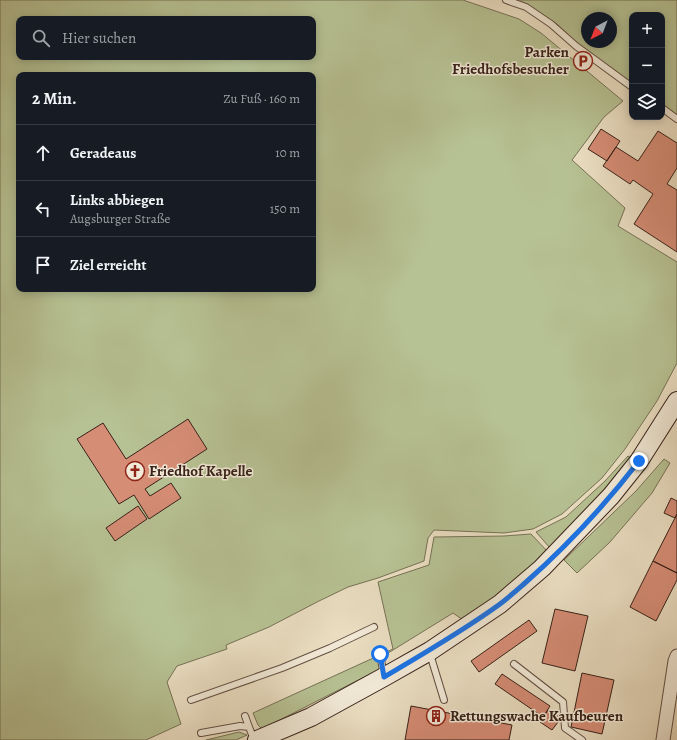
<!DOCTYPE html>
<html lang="de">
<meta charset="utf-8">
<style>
body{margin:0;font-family:Alegreya,serif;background:#242831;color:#f1f3f6}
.controls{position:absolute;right:12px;top:12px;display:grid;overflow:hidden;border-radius:8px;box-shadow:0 2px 10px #0003}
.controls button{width:36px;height:36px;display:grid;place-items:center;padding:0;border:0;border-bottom:1px solid #363941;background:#171b24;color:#f1f3f6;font:20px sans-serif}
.compass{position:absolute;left:581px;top:12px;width:36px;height:36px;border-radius:50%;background:#171b24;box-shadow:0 2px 10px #0003;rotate:222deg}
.stop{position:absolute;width:12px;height:12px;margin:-9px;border:3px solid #1a73e8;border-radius:50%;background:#fff}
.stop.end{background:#1a73e8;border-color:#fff;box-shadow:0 1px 4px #0008}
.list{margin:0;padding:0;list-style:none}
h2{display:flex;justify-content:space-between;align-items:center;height:52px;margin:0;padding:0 16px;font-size:17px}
h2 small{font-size:13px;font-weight:400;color:#9ea1a6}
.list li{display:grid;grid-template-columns:26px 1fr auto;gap:12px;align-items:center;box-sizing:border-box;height:56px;padding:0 16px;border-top:1px solid #363941}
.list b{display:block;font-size:15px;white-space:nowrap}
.list p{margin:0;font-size:13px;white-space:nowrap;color:#9ea1a6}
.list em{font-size:13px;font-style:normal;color:#9ea1a6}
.icon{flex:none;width:22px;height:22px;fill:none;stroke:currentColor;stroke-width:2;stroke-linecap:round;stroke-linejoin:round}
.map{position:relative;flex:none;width:677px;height:740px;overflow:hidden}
.search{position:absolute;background:#171b24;box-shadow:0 2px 10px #0003;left:16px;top:16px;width:300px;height:44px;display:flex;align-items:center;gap:10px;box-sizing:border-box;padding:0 14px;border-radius:8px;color:#9ea1a6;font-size:15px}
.panel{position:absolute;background:#171b24;box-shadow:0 2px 10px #0003;left:16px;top:72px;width:300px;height:220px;border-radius:8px}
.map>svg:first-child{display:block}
.green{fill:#b7c294;stroke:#777256;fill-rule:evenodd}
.building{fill:#d68d76;stroke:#372119}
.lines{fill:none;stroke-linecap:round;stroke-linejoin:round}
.service-casing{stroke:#645044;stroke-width:8}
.minor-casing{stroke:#645044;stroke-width:15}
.secondary-casing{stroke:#372119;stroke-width:20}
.service{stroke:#f2ead8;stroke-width:6}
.minor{stroke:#f2ead8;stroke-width:13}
.secondary{stroke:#f2ead8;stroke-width:18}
.route{stroke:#1a73e8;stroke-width:5}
.labels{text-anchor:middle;stroke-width:3;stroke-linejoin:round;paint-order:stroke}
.poi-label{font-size:15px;font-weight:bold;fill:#372119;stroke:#f2ead8;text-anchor:start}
</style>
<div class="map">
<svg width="677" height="740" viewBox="0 0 677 740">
<rect width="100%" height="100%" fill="#ebdfc3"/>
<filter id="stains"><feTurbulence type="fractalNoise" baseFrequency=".005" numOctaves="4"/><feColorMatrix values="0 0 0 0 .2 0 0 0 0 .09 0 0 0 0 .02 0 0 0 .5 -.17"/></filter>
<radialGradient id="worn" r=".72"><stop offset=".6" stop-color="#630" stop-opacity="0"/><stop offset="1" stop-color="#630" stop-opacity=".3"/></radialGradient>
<path class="green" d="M 0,0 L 463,0 L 519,19 L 541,33 L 623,101 L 604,117 L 572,160 L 625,208 L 618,226 L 677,262 L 677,363 L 657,401 L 625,449 L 602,478 L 562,514 L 533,529 L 504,533 L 434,530 L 428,538 L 424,561 L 378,578 L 348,587 L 319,601 L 269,627 L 226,645 L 227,649 L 177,666 L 167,682 L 181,724 L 146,740 L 0,740 ZM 19,19 L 313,19 L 313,57 L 19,57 ZM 19,75 L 313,75 L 313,289 L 19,289 Z
M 514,0 L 677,0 L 677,115 L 662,105 L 662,15 L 632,15 L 632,83 L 578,44 L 557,24 L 527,5 ZM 587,18 L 611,18 L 611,42 L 587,42 Z
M 628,456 L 631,458 L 605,489 L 550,548 L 536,532 L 566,517 L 605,481 Z
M 664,459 L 670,463 L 652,493 L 610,542 L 577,573 L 564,560 L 636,491 Z
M 531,534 L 547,551 C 521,577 493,599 463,620 L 453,613 L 380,658 L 380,669 L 262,729 L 258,725 L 253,713 L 393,649 L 378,582 L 429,565 L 434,537 L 504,536 Z
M 239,732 L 247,735 L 236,740 L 206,740 Z"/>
<path class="building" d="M 601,129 L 620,141 L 607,161 L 588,149 Z
M 658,131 L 677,143 L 677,168 L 667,184 L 677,190 L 677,252 L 634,224 L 653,194 L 633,180 L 630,184 L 603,166 L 616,147 L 638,161 Z
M 188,419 L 207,449 L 145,489 L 150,496 L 171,483 L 181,498 L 149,519 L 134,495 L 119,504 L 77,439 L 103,423 L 126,459 Z
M 671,498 L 677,501 L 677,514 L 675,518 L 664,513 Z
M 138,506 L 147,519 L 115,541 L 106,528 Z
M 677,514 L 677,573 L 653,561 Z
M 653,561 L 677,573 L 677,580 L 656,621 L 630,607 Z
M 555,609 L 588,616 L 575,671 L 542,663 Z
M 529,620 L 537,631 L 479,672 L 471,661 Z
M 582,673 L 614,680 L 602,734 L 571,727 Z
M 502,674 L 550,706 L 543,717 L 495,684 Z
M 411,706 L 512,725 L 509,740 L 405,740 Z
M 548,710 L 561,718 L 552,730 L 540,722 Z"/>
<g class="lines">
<defs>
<path id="service" d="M 506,0 L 526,7 L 551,24 L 576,46 L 632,87
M 662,108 L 677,119
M 380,654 L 384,676
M 430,654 L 444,700
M 514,664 L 563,702 L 565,728 L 582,740
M 191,700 L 282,668 L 330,648 L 374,627
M 245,716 L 249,727
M 201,733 L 240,726 L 249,727 L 254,740"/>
<path id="minor" d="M 663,740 L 675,661 L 677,656"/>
<path id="secondary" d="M 257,740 L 311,717 L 384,677 L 430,651 L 500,604 L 542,568 L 611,496 L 639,461 L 677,401"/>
</defs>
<use href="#service" class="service-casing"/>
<use href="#minor" class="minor-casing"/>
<use href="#secondary" class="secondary-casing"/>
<use href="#service" class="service"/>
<use href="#minor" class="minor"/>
<use href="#secondary" class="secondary"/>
</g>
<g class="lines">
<path class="route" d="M 380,654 L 384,677 C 423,654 463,631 500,604 C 508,598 517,590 525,583 C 567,546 605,505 639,461"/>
</g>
<defs>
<symbol id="parking-ring" viewBox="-11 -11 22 22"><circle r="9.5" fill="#f2ead8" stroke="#8f2418" stroke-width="1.5"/><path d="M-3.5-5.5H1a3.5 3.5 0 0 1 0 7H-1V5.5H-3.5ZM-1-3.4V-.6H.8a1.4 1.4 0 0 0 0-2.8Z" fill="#8f2418"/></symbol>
<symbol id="church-ring" viewBox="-11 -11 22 22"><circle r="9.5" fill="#f2ead8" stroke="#8f2418" stroke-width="1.5"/><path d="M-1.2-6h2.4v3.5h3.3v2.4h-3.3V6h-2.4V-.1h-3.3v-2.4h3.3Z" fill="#8f2418"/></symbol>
<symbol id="building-ring" viewBox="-11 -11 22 22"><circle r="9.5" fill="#f2ead8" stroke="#8f2418" stroke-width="1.5"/><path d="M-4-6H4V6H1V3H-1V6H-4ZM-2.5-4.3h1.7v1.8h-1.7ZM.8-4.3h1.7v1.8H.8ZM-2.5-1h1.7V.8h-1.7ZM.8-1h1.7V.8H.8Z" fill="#8f2418"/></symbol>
</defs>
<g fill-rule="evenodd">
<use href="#parking-ring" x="572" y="50" width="22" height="22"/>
<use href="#church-ring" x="124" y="460" width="22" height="22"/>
<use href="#building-ring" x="425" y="705" width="22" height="22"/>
</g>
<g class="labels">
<g class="poi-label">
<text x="569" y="57" text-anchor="end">Parken<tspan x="569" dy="17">Friedhofsbesucher</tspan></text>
<text x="149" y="476">Friedhof Kapelle</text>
<text x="450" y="721">Rettungswache Kaufbeuren</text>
</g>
</g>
<rect width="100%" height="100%" filter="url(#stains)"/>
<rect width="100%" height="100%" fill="url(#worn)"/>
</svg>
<div class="controls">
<button>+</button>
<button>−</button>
<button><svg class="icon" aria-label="layers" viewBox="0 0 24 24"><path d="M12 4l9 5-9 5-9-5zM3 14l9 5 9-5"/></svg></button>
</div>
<svg class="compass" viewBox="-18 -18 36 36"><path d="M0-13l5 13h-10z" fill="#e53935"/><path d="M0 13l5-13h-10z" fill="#9ea1a6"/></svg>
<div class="stop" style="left:380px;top:654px"></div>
<div class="stop end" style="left:639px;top:461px"></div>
<div class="search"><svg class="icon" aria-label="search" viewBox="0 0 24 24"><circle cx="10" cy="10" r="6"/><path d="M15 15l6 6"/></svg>Hier suchen</div>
<section class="panel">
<h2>2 Min.<small>Zu Fuß · 160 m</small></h2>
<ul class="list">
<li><svg class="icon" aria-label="ahead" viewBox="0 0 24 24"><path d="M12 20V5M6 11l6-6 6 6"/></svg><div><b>Geradeaus</b></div><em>10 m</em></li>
<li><svg class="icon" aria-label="left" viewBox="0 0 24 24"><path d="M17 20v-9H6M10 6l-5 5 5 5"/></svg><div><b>Links abbiegen</b><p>Augsburger Straße</p></div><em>150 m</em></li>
<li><svg class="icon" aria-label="arrive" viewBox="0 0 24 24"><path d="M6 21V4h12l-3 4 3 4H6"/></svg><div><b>Ziel erreicht</b></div></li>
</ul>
</section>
</div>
